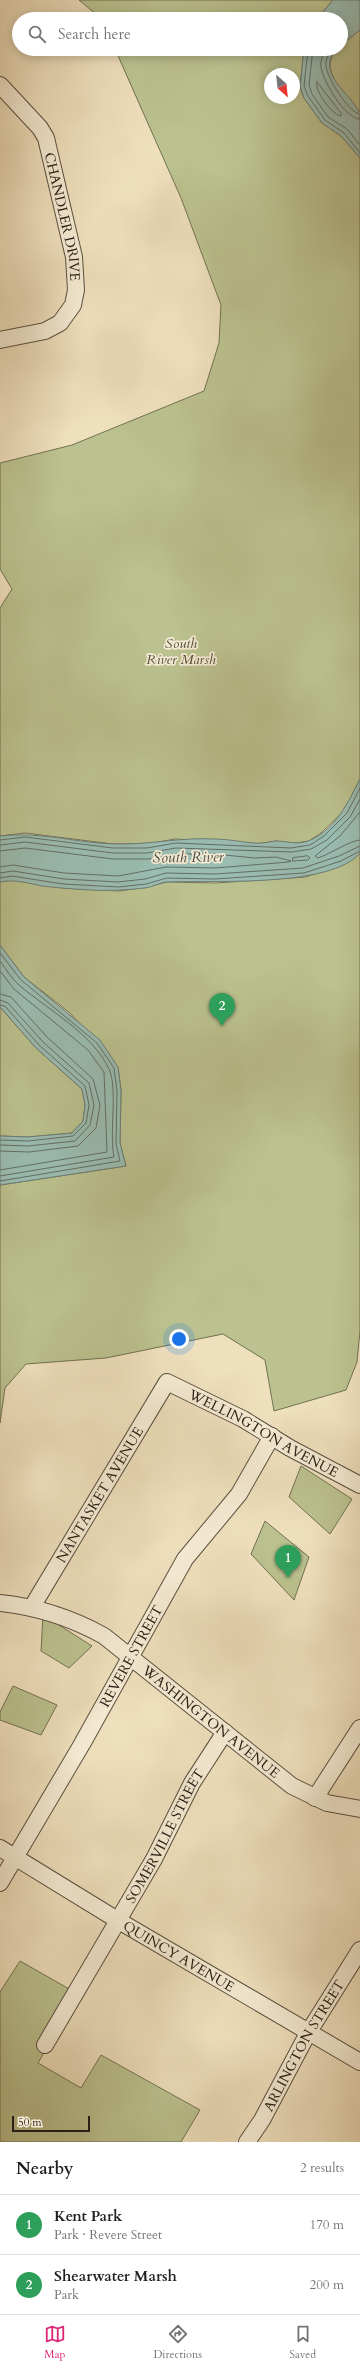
<!DOCTYPE html>
<meta charset="utf-8">
<style>
body{margin:0;font-family:Cardo,serif;background:#f6f6f6;color:#202124}
.compass{position:absolute;left:264px;top:68px;width:36px;height:36px;border-radius:50%;background:#fff;box-shadow:0 2px 10px #0003;rotate:153deg}
.scale{position:absolute;left:12px;bottom:10px;width:78px;box-sizing:border-box;padding-left:4px;border:2px solid #292017;border-top:0;font-size:11px;line-height:14px;white-space:nowrap;color:#292017;-webkit-text-stroke:3px #f5ebd4;paint-order:stroke}
.you{position:absolute;left:179px;top:1339px;width:14px;height:14px;margin:-10px;border:3px solid #fff;border-radius:50%;background:#1a73e8;box-shadow:0 0 0 6px #1a73e833}
.badge{display:grid;place-items:center;width:26px;height:26px;border-radius:50%;background:#db2777;color:#fff;font-size:13px;font-weight:700}
.pin{position:absolute;translate:-50% -33px;filter:drop-shadow(0 1px 2px #0008)}
.pin::after{content:'';position:absolute;top:21px;width:14px;height:12px;background:inherit;clip-path:polygon(0 0,100% 0,50% 100%)}
.list{margin:0;padding:0;list-style:none}
h2{display:flex;justify-content:space-between;align-items:center;height:52px;margin:0;padding:0 16px;font-size:17px}
h2 small{font-size:13px;font-weight:400;color:#757577}
.list li{display:grid;grid-template-columns:26px 1fr auto;gap:12px;align-items:center;box-sizing:border-box;height:60px;padding:0 16px;border-top:1px solid #e0e0e0}
.list b{display:block;font-size:15px;white-space:nowrap}
.list p{margin:0;font-size:13px;white-space:nowrap;color:#757577}
.list em{font-size:13px;font-style:normal;color:#757577}
.icon{flex:none;width:22px;height:22px;fill:none;stroke:currentColor;stroke-width:2;stroke-linecap:round;stroke-linejoin:round}
.map{position:relative;flex:none;width:360px;height:2142px;overflow:hidden}
.search{position:absolute;background:#fff;box-shadow:0 2px 10px #0003;left:12px;right:12px;top:12px;height:44px;display:flex;align-items:center;gap:10px;box-sizing:border-box;padding:0 14px;border-radius:22px;color:#757577;font-size:15px}
.sheet{height:172px;background:#fff}
nav{display:flex;justify-content:space-around;align-items:center;box-sizing:border-box;height:56px;border-top:1px solid #e0e0e0;background:#fff;font-size:11px;color:#757577}
nav a{display:grid;justify-items:center;gap:2px}
nav .on{color:#db2777}
.map>svg:first-child{display:block}
.green{fill:#bbc28f;stroke:#727153;fill-rule:evenodd}
.water{fill:#9abdb3;stroke:#6d7e75}
.lines{fill:none;stroke-linecap:round;stroke-linejoin:round}
.shore{stroke:#626e65;stroke-width:1}
.minor-casing{stroke:#5a5040;stroke-width:18}
.minor{stroke:#f5ebd4;stroke-width:16}
.labels{text-anchor:middle;stroke-width:3.5;stroke-linejoin:round;paint-order:stroke}
.street-label{font-size:14px;fill:#292017;stroke:#f5ebd4}
.park-label{font-size:14px;font-style:italic;fill:#55513b;stroke:#f5ebd4}
.water-label{font-size:15px;font-style:italic;fill:#4b4f46;stroke:#f5ebd4}
</style>
<div class="map">
<svg width="360" height="2142" viewBox="0 0 360 2142">
<rect width="100%" height="100%" fill="#efe0bd"/>
<filter id="stains"><feTurbulence type="fractalNoise" baseFrequency=".005" numOctaves="4"/><feColorMatrix values="0 0 0 0 .2 0 0 0 0 .09 0 0 0 0 .02 0 0 0 .5 -.17"/></filter>
<radialGradient id="worn" r=".72"><stop offset=".6" stop-color="#630" stop-opacity="0"/><stop offset="1" stop-color="#630" stop-opacity=".3"/></radialGradient>
<path class="green" d="M 79,0 L 333,0 L 317,19 L 102,19 Z
M 360,30 L 360,112 C 346,97 317,69 337,49 L 341,49 L 341,45 Z
M 115,49 L 304,49 L 300,87 L 304,98 L 322,123 L 341,136 L 360,158 L 360,779 L 344,811 L 321,833 L 309,841 L 290,844 L 276,841 L 256,844 L 175,839 L 147,844 L 113,844 L 25,833 L 0,836 L 0,608 L 12,589 L 0,569 L 0,463 L 72,445 L 204,391 L 219,343 L 221,305 L 181,198 ZM 270,74 L 294,74 L 294,98 L 270,98 Z
M 360,853 L 360,1331 L 357,1362 L 346,1390 L 274,1411 L 265,1360 L 223,1334 L 106,1358 L 26,1364 L 5,1388 L 0,1423 L 0,1185 L 126,1166 L 120,1143 L 121,1091 L 118,1067 L 70,1013 L 24,977 L 0,945 L 0,882 L 12,880 L 63,888 L 119,891 L 147,887 L 167,882 L 216,883 L 305,877 L 343,865 Z
M 0,1007 L 36,1048 L 82,1089 L 85,1105 L 83,1121 L 72,1133 L 28,1137 L 0,1136 Z
M 301,1466 L 352,1499 L 330,1534 L 289,1497 Z
M 265,1521 L 309,1557 L 294,1600 L 251,1554 Z
M 43,1615 L 92,1646 L 69,1668 L 41,1651 Z
M 13,1686 L 57,1705 L 41,1735 L 0,1720 L 0,1712 Z
M 20,1961 L 78,1994 L 38,2063 L 81,2088 L 101,2055 L 200,2110 L 181,2142 L 0,2142 L 0,1992 Z"/>
<path class="water" d="M 333,0 L 360,0 L 360,30 L 341,45 L 341,19 L 317,19 Z
M 304,49 L 337,49 C 314,73 351,93 359,112 C 360,119 360,148 360,158 L 341,136 L 322,123 L 304,98 L 300,87 Z
M 360,779 L 360,853 C 331,888 212,880 168,882 C 160,882 153,887 145,888 C 127,890 108,891 90,890 C 74,889 58,888 42,886 C 27,883 15,879 0,882 L 0,836 C 42,831 75,843 115,844 C 149,845 181,837 215,839 C 228,839 241,842 254,843 C 261,844 268,842 275,841 C 287,841 297,845 308,841 C 334,832 349,801 360,779 Z
M 0,945 L 24,977 L 100,1040 L 118,1067 L 121,1091 L 120,1143 L 126,1166 L 0,1185 L 0,1136 L 28,1137 L 72,1133 L 83,1121 L 85,1105 L 82,1089 L 36,1048 L 0,1007 Z"/>
<g class="lines">
<path class="shore" d="M 308,49 L 304,86 L 308,96 L 325,120 L 344,133 L 360,153
M 313,49 L 309,85 L 312,94 L 328,117 L 347,129 L 360,145
M 325,49 C 323,54 320,61 321,67 C 323,81 345,119 360,119
M 332,49 C 328,53 325,62 326,67 C 328,78 348,113 360,114
M 317,82 L 341,113 L 341,116 C 332,115 313,89 317,82 Z
M 360,812 L 340,836 L 315,856 L 318,858 C 330,854 351,840 360,840
M 0,840 L 25,837 L 113,848 L 147,848 L 176,843 L 291,848 L 310,845 L 324,836 L 347,813 L 360,788
M 0,845 L 25,842 L 113,853 L 147,853 L 176,848 L 292,852 L 311,849 L 327,840 L 350,817 L 360,799
M 0,851 L 25,848 L 113,859 L 148,859 L 177,854 L 214,854 L 255,858 L 276,857 L 291,861 L 289,862 L 215,868 L 166,867 L 118,876 L 64,873 L 13,865 L 0,867
M 308,856 L 310,858 L 308,860 L 292,861 L 293,858 Z
M 0,873 L 13,871 L 64,879 L 118,882 L 145,879 L 166,873 L 215,874 L 303,868 L 339,856 L 360,846
M 0,878 L 12,876 L 63,884 L 119,887 L 146,884 L 167,878 L 215,879 L 304,873 L 341,861 L 360,851
M 0,953 L 21,980 L 97,1043 L 114,1068 L 117,1091 L 116,1144 L 120,1161 L 0,1181
M 0,961 C 6,969 11,978 19,985 C 47,1009 93,1034 109,1069 C 118,1088 109,1132 114,1157 L 0,1176
M 0,971 L 14,989 L 88,1050 L 104,1072 L 107,1152 L 0,1170
M 0,994 L 11,997 L 47,1037 L 93,1079 L 100,1105 L 96,1128 L 78,1146 L 29,1152 L 0,1151
M 0,1000 L 8,1003 L 43,1042 L 89,1083 L 94,1105 L 90,1125 L 75,1141 L 28,1146 L 0,1145
M 0,1005 L 5,1006 L 39,1045 L 85,1086 L 89,1105 L 86,1123 L 73,1136 L 28,1141 L 0,1140"/>
<defs>
<g id="minor">
<path id="s1" d="M 0,85 L 40,128 L 46,138 L 74,257 L 76,290 L 73,305 L 60,323 L 45,331 L 0,340"/>
<path id="s2" d="M 0,1603 C 38,1607 70,1617 104,1636 L 292,1786 L 327,1803 L 360,1809"/>
<path id="s3" d="M 32,1607 L 167,1382 L 243,1419 L 290,1448 L 360,1485"/>
<path d="M 315,1798 L 360,1728"/>
<path id="s4" d="M 0,1848 L 119,1921 L 360,2062"/>
<path id="s5" d="M 0,1883 L 82,1744 L 185,1559 L 239,1494 L 272,1436"/>
<path id="s6" d="M 45,2045 L 154,1859 L 192,1783 L 225,1732"/>
<path id="s7" d="M 247,2142 L 262,2120 L 308,2033 L 360,1950"/>
</g>
</defs>
<use href="#minor" class="minor-casing"/>
<use href="#minor" class="minor"/>
</g>
<g class="labels">
<g class="street-label">
<text dy="5" stroke="none"><textPath href="#s1" startOffset="151">CHANDLER DRIVE</textPath></text>
<text dy="5" stroke="none"><textPath href="#s3" startOffset="372">WELLINGTON AVENUE</textPath></text>
<text dy="5" stroke="none"><textPath href="#s3" startOffset="131">NANTASKET AVENUE</textPath></text>
<text dy="5" stroke="none"><textPath href="#s5" startOffset="262">REVERE STREET</textPath></text>
<text dy="5" stroke="none"><textPath href="#s2" startOffset="247">WASHINGTON AVENUE</textPath></text>
<text dy="5" stroke="none"><textPath href="#s6" startOffset="241">SOMERVILLE STREET</textPath></text>
<text dy="5" stroke="none"><textPath href="#s4" startOffset="209">QUINCY AVENUE</textPath></text>
<text dy="5" stroke="none"><textPath href="#s7" startOffset="112">ARLINGTON STREET</textPath></text>
</g>
<g class="park-label">
<text x="181" y="648">South<tspan x="181" dy="16">River Marsh</tspan></text>
</g>
<g class="water-label">
<text transform="translate(188 857) rotate(-1)" y="5">South River</text>
</g>
</g>
<rect width="100%" height="100%" filter="url(#stains)"/>
<rect width="100%" height="100%" fill="url(#worn)"/>
</svg>
<svg class="compass" viewBox="-18 -18 36 36"><path d="M0-13l5 13h-10z" fill="#e53935"/><path d="M0 13l5-13h-10z" fill="#757577"/></svg>
<div class="scale">50 m</div>
<div class="you"></div>
<div class="pin badge" style="left:288px;top:1578px;background:#2e9e5b">1</div>
<div class="pin badge" style="left:222px;top:1026px;background:#2e9e5b">2</div>
<div class="search"><svg class="icon" aria-label="search" viewBox="0 0 24 24"><circle cx="10" cy="10" r="6"/><path d="M15 15l6 6"/></svg>Search here</div>
</div>
<section class="sheet">
<h2>Nearby<small>2 results</small></h2>
<ul class="list">
<li><span class="badge" style="background:#2e9e5b">1</span><div><b>Kent Park</b><p>Park · Revere Street</p></div><em>170 m</em></li>
<li><span class="badge" style="background:#2e9e5b">2</span><div><b>Shearwater Marsh</b><p>Park</p></div><em>200 m</em></li>
</ul>
</section>
<nav>
<a class="on"><svg class="icon" aria-label="map" viewBox="0 0 24 24"><path d="M3 6l6-2 6 2 6-2v14l-6 2-6-2-6 2zM9 4v14M15 6v14"/></svg>Map</a>
<a><svg class="icon" aria-label="directions" viewBox="0 0 24 24"><path d="M12 3l9 9-9 9-9-9zM9 14v-3h6M13 9l2 2-2 2"/></svg>Directions</a>
<a><svg class="icon" aria-label="saved" viewBox="0 0 24 24"><path d="M7 4h10v16l-5-4-5 4z"/></svg>Saved</a>
</nav>
